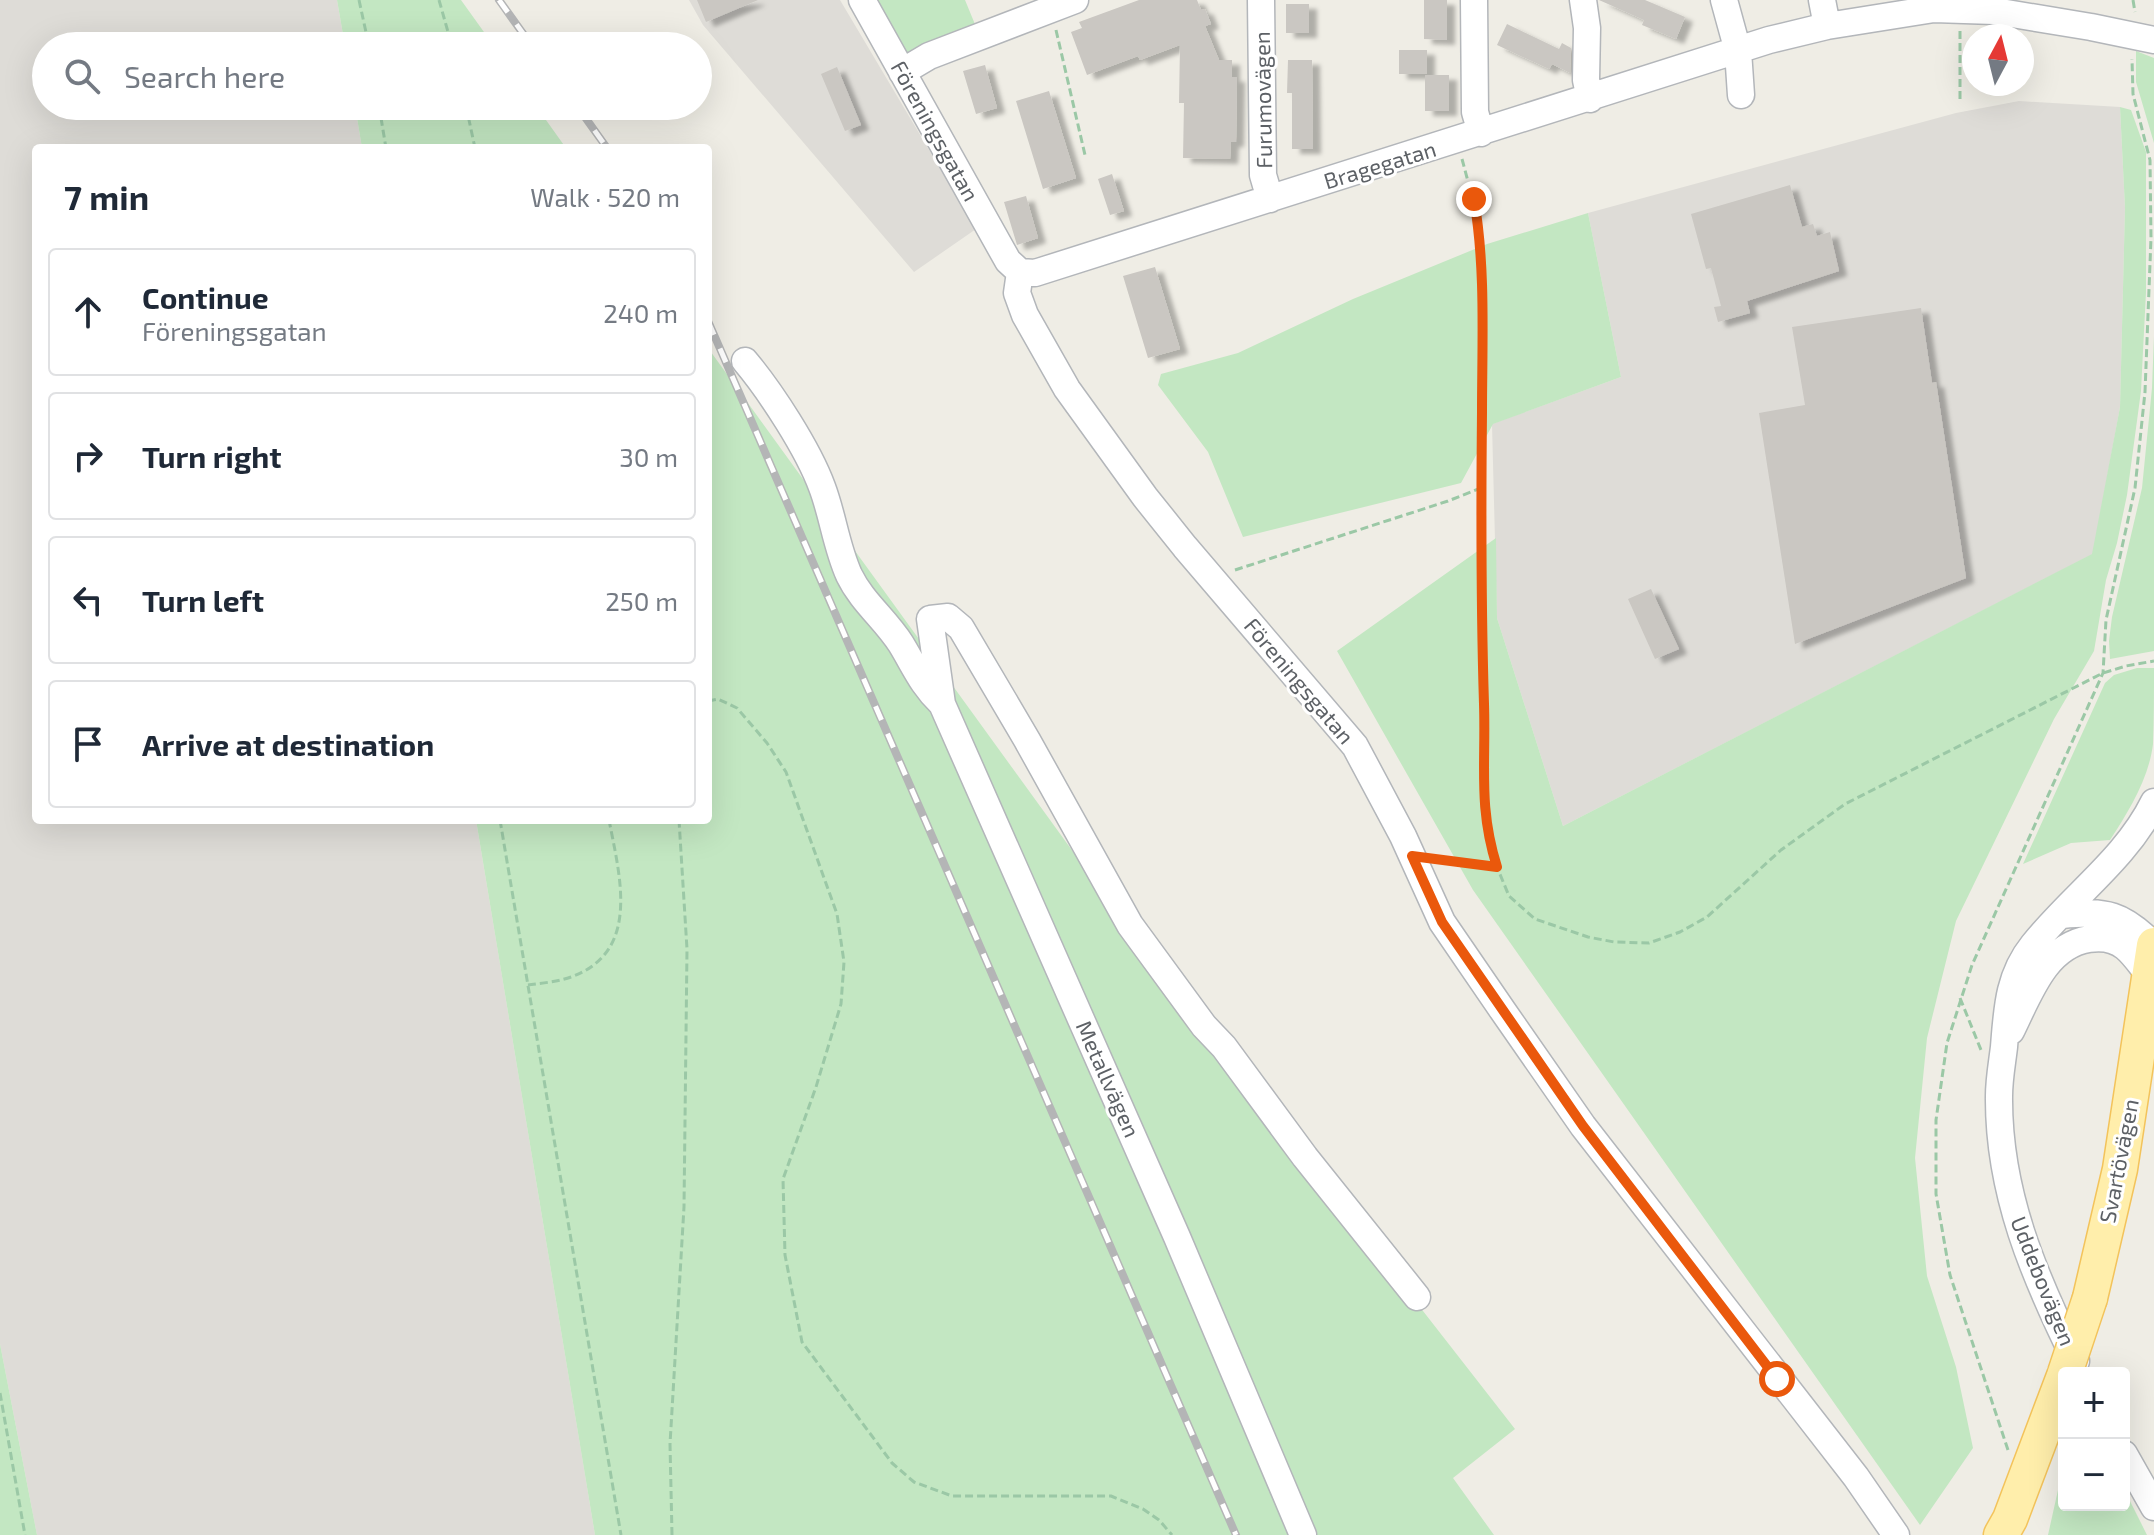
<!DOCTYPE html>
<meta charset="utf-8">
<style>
body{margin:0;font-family:"Exo 2",sans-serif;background:#f2f2f3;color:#1f2937}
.controls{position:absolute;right:24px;bottom:24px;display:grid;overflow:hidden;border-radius:8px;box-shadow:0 8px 32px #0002}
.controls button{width:72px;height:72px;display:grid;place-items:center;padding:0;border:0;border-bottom:2px solid #e0e1e3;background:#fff;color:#1f2937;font:40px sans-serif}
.compass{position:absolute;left:1962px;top:24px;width:72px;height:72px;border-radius:50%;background:#fff;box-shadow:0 8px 32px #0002;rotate:7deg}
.stop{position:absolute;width:24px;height:24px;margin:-18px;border:6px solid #ea580c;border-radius:50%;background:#fff}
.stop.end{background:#ea580c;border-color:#fff;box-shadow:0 2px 8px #0008}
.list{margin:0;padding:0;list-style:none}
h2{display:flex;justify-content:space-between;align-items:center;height:104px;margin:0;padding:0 32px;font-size:34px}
h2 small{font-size:26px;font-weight:400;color:#747a83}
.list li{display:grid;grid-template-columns:52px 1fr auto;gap:24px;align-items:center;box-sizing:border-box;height:128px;margin:0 16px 16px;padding:0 16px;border:2px solid #e0e1e3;border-radius:8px}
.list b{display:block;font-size:30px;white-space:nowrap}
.list p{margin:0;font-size:26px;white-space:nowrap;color:#747a83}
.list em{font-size:26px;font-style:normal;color:#747a83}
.icon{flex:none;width:44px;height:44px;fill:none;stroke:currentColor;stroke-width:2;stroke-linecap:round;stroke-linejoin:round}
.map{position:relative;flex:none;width:2154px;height:1535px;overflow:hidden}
.search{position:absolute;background:#fff;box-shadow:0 8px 32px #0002;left:32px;top:32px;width:680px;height:88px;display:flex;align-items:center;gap:20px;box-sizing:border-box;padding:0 28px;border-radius:44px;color:#747a83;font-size:30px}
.panel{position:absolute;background:#fff;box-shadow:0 8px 32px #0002;left:32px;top:144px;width:680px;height:680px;border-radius:8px}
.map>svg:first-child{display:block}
.industrial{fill:#dedcd7}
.green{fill:#c3e7c2}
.building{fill:#cac7c2;filter:url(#shadow)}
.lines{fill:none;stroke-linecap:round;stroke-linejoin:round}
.minor-casing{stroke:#b3b6ba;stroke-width:29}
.major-casing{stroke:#f3c35b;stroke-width:37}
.path{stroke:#9bc8a6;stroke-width:3;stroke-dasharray:8 4;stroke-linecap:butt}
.minor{stroke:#fff;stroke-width:26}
.major{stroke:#ffeeab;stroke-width:34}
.rail-casing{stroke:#b4b5b6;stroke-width:8}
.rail{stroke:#fff;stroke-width:5;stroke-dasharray:15;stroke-linecap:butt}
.major-bridge-casing{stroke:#f3c35b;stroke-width:37;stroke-linecap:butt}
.major-bridge{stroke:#ffeeab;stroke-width:34}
.route{stroke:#ea580c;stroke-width:10}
.labels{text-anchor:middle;stroke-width:6;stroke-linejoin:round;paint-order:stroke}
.street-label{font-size:22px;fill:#5d6166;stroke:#fff}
</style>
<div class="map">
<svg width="2154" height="1535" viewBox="0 0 2154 1535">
<defs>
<filter id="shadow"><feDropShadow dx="8" dy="5" stdDeviation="2" flood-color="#0004"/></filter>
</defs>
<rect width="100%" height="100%" fill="#efede5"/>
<path class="industrial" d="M 0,0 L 337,0 L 345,46 L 46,46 L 46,106 L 355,106 L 362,148 L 36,148 L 36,820 L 476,820 L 595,1535 L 37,1535 L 0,1344 Z
M 689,0 L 840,0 L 976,229 L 914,272 L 703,25 Z
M 2019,101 L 2120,107 L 2125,208 L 2120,407 L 2093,554 L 1563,826 L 1497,618 L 1492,424 L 1621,377 L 1588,213 L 1956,113 Z"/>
<path class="green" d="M 337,0 L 461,0 L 494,46 L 345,46 Z
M 863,0 L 965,0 L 979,34 L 904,70 Z
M 2136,51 L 2154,58 L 2154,143 L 2136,82 Z
M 355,106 L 536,106 L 566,148 L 362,148 Z
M 2120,107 L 2131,110 L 2146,152 L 2146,292 L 2141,391 L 2127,495 L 2117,543 L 2106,580 L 2094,651 L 2054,719 L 1956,921 L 1927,1038 L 1915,1158 L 1927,1276 L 1956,1367 L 1973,1448 L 1920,1525 L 1473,890 L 1337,651 L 1496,538 L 1497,618 L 1563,826 L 2092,554 L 2120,407 L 2125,208 Z
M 1588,213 L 1621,377 L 1493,424 L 1461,483 L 1243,537 L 1208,452 L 1158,385 L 1161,374 L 1238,353 L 1353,299 L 1487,244 Z
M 2154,336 L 2154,651 L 2110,659 L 2109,641 L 2112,617 L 2142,488 L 2152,388 Z
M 708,348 L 1179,998 L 1515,1429 L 1453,1478 L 1494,1535 L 595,1535 L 476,820 L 708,820 Z
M 2137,668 L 2154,668 C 2154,693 2154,719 2153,744 C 2149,778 2129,811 2110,840 L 2071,843 L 2023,864 L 2105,683 L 2114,675 Z
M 0,1344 L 37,1535 L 0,1535 Z
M 2064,1463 L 2064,1505 L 2124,1505 L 2124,1489 L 2147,1535 L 2048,1535 Z"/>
<path class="building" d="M 697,0 L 758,0 L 706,22 Z
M 1139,0 L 1197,0 L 1201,10 L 1205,9 L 1211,24 L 1205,26 L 1219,60 L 1232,60 L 1232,77 L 1237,77 L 1236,142 L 1231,142 L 1230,159 L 1183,158 L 1184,103 L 1179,103 L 1180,45 L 1140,60 L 1138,56 L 1087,75 L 1071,32 L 1082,28 L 1079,22 Z
M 1424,0 L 1447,0 L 1447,40 L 1424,39 Z
M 1599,0 L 1645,0 L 1685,17 L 1676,39 L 1642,25 L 1644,20 Z
M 1286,4 L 1309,4 L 1309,33 L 1286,33 Z
M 1507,24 L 1559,49 L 1562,43 L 1571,48 L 1570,73 L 1552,64 L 1549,69 L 1497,45 Z
M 1399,50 L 1427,50 L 1427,74 L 1399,74 Z
M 1288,60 L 1312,60 L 1313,149 L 1292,149 L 1292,93 L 1287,93 Z
M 985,65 L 997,108 L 976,114 L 963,71 Z
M 837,67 L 861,125 L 845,131 L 821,74 Z
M 1425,75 L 1449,75 L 1449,111 L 1425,111 Z
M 1049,91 L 1076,178 L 1043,189 L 1016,101 Z
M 1112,174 L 1124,211 L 1110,215 L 1098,179 Z
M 1790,185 L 1802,227 L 1813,224 L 1817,236 L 1830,232 L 1839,271 L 1747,301 L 1750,313 L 1718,322 L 1714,307 L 1721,306 L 1711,268 L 1706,269 L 1691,214 Z
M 1026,196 L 1038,238 L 1017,245 L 1004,202 Z
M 1155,267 L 1180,349 L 1148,358 L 1123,276 Z
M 1921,308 L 1932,383 L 1936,382 L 1966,578 L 1795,644 L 1759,413 L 1805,405 L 1792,327 Z
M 1651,589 L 1679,649 L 1655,659 L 1628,599 Z"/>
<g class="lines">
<defs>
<path id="minor" d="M 862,0 L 1008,261 L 1020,272
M 1261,0 L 1263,175 L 1270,199
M 1474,0 L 1475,112 L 1481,133
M 1583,0 L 1587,28 L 1586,80 L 1590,99
M 1724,0 L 1738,51 L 1741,95
M 1822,0 L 1827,26
M 902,72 L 929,56 L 1075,0
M 1020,272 L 1017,293 L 1025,315 L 1067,389 L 1145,497 L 1185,547 L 1355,746 L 1403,836 L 1442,922 L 1503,1011 L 1583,1126 L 1856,1477 L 1896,1535
M 1020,272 L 1035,273 L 1769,40 L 1827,26 L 1934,9 L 1994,11 L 2091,27 L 2154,40
M 745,361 C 771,392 808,449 822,487 C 833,516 836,546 849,575 C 862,602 885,619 901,644 C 915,667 922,685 942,704
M 2062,915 C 2106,910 2123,914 2154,946
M 2011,1031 C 2029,995 2045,946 2089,939 C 2101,937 2115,939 2125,947 C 2135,955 2142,967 2150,976
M 2076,1361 C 2034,1276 1998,1192 1999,1096 C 1999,1079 2002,1064 2004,1047 C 2007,1010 2008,976 2033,945 C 2072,896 2126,859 2154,802
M 2124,1454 L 2154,1507
M 1303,1535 L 1177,1237 L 942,704 L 930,619 L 948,617 L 961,628 L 1027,740 L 1130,925 L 1204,1026 L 1224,1047 L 1305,1157 L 1417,1297"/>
<path id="major" d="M 2090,1298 L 2120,1169 L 2154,945
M 2001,1535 L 2010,1519 L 2064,1376"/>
</defs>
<use href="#minor" class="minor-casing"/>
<use href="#major" class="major-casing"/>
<path class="path" d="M 359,0 L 369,46
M 439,0 L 452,46
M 2133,0 L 2135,12
M 1056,30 L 1085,155
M 1960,99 L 1960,30
M 379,106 L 386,148
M 466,106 L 475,148
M 1462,159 L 1477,215 L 1482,307 L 1481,488 L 1485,734 L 1482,792 L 1487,835 L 1497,867 L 1509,896 L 1535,919 L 1588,937 L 1614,942 L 1649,943 L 1680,932 L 1707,917 L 1781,850 L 1845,804 L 2103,673 L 2126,666 L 2154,661
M 1235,570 L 1448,501 L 1481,488
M 708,701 L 718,699 L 737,708 L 767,743 L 786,772 L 837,914 L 844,962 L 841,1004 L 816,1087 L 783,1179 L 785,1255 L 802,1342 L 892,1463 L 914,1482 L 952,1496 L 1111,1496 L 1143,1509 L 1159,1520 L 1172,1535
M 500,820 L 621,1535
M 1437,859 L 1497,867
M 528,985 C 542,983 557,982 571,977 C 641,952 620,877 609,820
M 1960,998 L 1981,1050
M 0,1393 L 25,1535
M 2008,1450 L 1950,1275 L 1936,1194 L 1936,1120 L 1947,1043 L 1972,965 L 2103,673 L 2106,620 L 2135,488 L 2145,392 L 2151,238 L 2150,160 L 2133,94 L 2132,59
M 672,1535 L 670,1444 L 684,1207 L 687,949 L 679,820"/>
<use href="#minor" class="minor"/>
<use href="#major" class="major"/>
<defs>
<path id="rail" d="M 499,0 L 532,46
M 577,106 L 607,148
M 708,321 L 1236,1535"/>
</defs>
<use href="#rail" class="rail-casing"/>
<use href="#rail" class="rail"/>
<defs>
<path id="major-bridge" d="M 2065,1373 L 2090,1298"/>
</defs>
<use href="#major-bridge" class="major-bridge-casing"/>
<use href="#major-bridge" class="major-bridge"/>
</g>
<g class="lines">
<path class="route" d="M 1474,199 C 1486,269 1482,342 1482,412 C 1481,509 1481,607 1484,704 C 1486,765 1478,807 1497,867 L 1412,856 L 1442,922 L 1583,1126 L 1777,1379"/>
</g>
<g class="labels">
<g class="street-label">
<text transform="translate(1263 100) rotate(-91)" y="8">Furumovägen</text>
<text transform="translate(935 131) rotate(61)" y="8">Föreningsgatan</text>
<text transform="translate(1380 165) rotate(-17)" y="8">Bragegatan</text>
<text transform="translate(1299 681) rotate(50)" y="8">Föreningsgatan</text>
<text transform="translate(1108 1079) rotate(66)" y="8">Metallvägen</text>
<text transform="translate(2119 1161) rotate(-79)" y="8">Svartövägen</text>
<text transform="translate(2043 1281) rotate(68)" y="8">Uddebovägen</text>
</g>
</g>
</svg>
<div class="controls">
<button>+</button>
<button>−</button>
</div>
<svg class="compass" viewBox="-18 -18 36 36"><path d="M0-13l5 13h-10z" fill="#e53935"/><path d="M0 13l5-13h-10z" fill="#747a83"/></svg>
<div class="stop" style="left:1777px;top:1379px"></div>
<div class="stop end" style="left:1474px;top:199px"></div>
<div class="search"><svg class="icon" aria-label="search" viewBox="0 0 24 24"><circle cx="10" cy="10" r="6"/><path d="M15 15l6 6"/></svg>Search here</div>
<section class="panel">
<h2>7 min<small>Walk · 520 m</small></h2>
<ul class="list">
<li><svg class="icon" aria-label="ahead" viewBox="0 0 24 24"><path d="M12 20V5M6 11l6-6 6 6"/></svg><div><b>Continue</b><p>Föreningsgatan</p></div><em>240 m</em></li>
<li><svg class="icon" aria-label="right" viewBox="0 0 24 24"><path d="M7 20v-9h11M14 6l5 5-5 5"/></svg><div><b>Turn right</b></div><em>30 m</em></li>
<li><svg class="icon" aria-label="left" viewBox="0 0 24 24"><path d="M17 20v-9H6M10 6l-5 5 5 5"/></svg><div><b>Turn left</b></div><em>250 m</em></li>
<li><svg class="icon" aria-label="arrive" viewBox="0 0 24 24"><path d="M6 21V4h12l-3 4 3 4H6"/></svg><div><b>Arrive at destination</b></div></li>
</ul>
</section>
</div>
